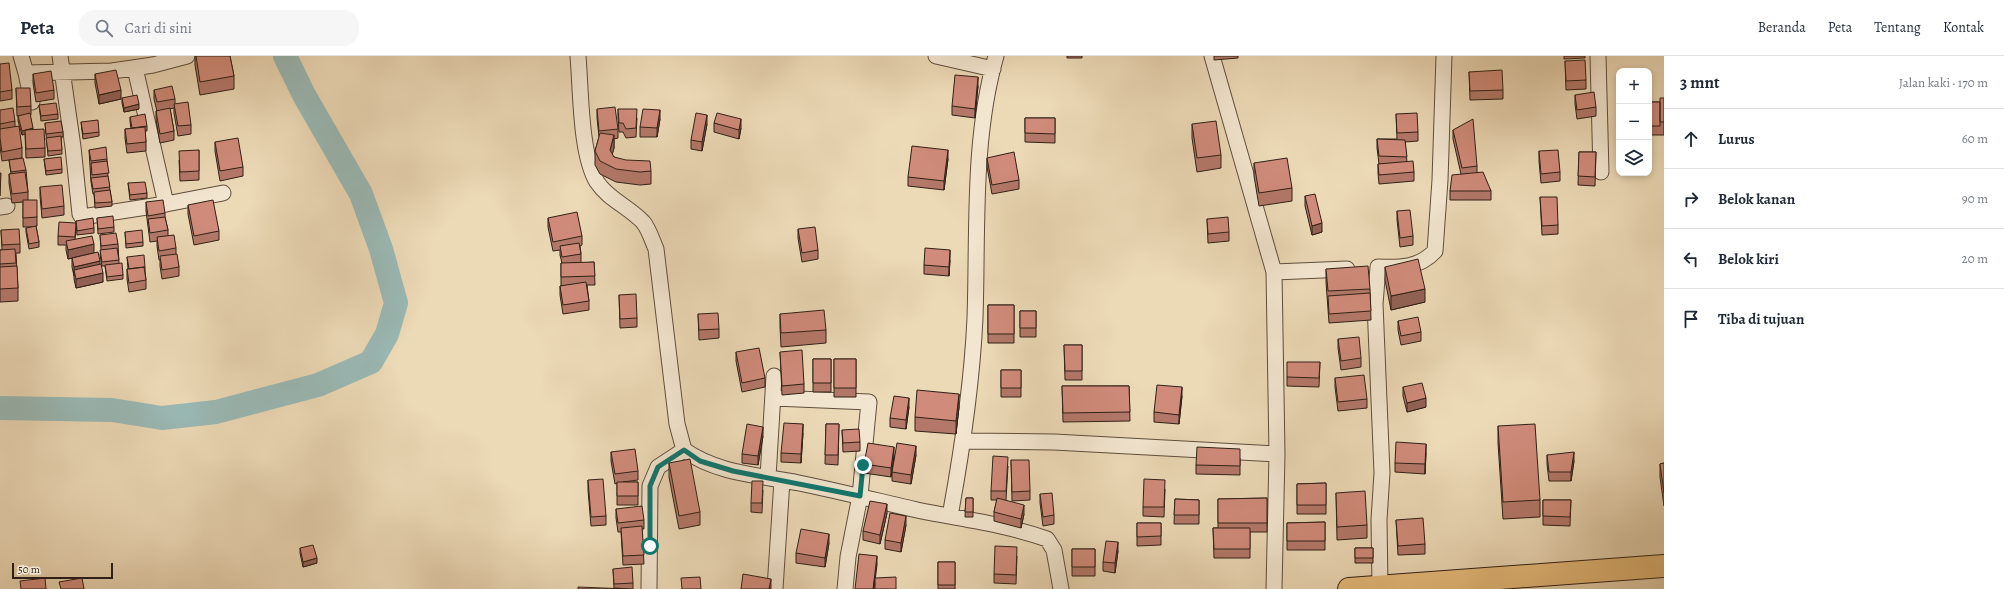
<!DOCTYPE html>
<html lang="id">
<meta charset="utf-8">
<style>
body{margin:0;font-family:Alegreya,serif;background:#f6f6f7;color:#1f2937}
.controls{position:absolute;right:12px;top:12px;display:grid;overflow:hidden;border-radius:8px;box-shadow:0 2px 6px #0003}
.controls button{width:36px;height:36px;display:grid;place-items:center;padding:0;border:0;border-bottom:1px solid #e0e1e3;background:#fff;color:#1f2937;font:20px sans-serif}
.scale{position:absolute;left:12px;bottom:10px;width:101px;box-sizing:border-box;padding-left:4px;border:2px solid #302016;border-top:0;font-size:11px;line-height:14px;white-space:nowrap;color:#302016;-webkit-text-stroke:3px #f3e6d0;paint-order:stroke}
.stop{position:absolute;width:12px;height:12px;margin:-9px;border:3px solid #0f766e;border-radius:50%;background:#fff}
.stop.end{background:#0f766e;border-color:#fff;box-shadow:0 1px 4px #0008}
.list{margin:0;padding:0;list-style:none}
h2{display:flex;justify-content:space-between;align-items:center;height:52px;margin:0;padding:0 16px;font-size:17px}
h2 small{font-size:13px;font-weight:400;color:#747a83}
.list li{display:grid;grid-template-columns:26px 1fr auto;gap:12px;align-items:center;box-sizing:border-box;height:60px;padding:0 16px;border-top:1px solid #e0e1e3}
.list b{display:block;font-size:15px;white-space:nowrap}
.list em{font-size:13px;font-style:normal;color:#747a83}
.icon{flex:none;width:22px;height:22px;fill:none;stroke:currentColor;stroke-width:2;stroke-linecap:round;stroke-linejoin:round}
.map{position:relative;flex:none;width:1664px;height:533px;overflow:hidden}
header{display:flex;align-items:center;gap:24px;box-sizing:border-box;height:56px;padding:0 20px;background:#fff;border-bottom:1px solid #e0e1e3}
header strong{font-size:19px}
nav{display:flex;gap:22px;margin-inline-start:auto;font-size:14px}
.search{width:280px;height:36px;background:#f6f6f7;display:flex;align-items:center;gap:10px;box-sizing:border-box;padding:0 14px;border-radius:16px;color:#747a83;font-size:15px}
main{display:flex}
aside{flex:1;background:#fff}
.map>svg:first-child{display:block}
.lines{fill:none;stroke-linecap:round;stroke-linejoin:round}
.river{stroke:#9ab9b5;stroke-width:24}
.street-casing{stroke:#5f4e3e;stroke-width:17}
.highway-casing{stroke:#302016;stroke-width:24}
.street{stroke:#f3e6d0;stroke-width:15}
.highway{stroke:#e6bc7b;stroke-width:22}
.wall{fill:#b37869;stroke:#302016}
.shaded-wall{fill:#926155;stroke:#302016}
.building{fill:#d08b7a;stroke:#302016}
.route{stroke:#0f766e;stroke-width:5}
</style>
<header>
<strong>Peta</strong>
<div class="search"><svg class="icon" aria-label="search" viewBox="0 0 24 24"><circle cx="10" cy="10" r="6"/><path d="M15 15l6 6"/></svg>Cari di sini</div>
<nav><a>Beranda</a><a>Peta</a><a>Tentang</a><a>Kontak</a></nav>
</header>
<main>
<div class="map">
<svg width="1664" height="533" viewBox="0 0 1664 533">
<rect width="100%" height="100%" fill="#ecd9b6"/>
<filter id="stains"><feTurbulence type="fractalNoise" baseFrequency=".005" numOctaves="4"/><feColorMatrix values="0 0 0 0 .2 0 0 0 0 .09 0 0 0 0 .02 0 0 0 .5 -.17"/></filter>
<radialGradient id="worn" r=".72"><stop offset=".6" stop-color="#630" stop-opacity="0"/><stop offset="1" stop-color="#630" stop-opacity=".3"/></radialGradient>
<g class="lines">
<path class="river" d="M 0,352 L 112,354 L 162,362 L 216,356 L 318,329 L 371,306 L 387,278 L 396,247 L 381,193 L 361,138 L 304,39 L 285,0"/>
<defs>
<path id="street" d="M 21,0 L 26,17 L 112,15 L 153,9 L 187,0
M 60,0 L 73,91 L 80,158 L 82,161 L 166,148 L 135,12
M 578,0 C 581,34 580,98 597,126 C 608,143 629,151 643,166 C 649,173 652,184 656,193 L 677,368 L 684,394 C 718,418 759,419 799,427 C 838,435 878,445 917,454 C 960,463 1005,468 1047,483 L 1054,494 L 1061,533
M 936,0 L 993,13
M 1212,0 L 1274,216 L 1277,398 L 1274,533
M 1598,0 L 1601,116
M 26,17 L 32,46
M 166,148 L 223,137
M 0,151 L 7,150
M 1274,216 L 1347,213
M 774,342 L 869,346 L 860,440 L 848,501 L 845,533
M 964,385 L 1054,386 L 1277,398
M 768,421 L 774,320
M 950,460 C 962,395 972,328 975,262 C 978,175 972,84 996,0
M 1380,531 L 1379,464 L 1382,417 L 1375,248 L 1378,211 C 1400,212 1419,212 1435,195 L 1440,124 L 1444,0
M 649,533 L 650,430 L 658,411 L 684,394
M 775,533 L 782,424"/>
<path id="highway" d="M 1349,533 L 1664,510"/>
</defs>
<use href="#street" class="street-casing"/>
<use href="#highway" class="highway-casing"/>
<use href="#street" class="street"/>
<use href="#highway" class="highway"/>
</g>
<path class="wall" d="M 195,0 L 230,0 L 234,20 L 234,33 L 200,39 L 195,9 Z
M 1067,0 L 1082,0 L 1082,2 L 1067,2 Z
M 1214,0 L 1238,0 L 1238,2 L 1214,4 Z
M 1564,0 L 1585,0 L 1585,2 L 1564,3 Z
M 1565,5 L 1586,24 L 1586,33 L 1566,34 Z
M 0,8 L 12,34 L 12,43 L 0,45 Z
M 1469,16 L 1503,34 L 1503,43 L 1470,44 Z
M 33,18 L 54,34 L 54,43 L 36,46 L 33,27 Z
M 95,18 L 121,43 L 99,48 L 95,27 Z
M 978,30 L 975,62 L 952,59 L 952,50 Z
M 16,32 L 31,50 L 31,59 L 30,59 L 33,74 L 45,92 L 45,101 L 26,102 L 25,78 L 22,79 L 18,65 L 18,60 L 21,60 L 17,60 Z
M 154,34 L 175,43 L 175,48 L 191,69 L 191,78 L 178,80 L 174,57 L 174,52 L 170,53 L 174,75 L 174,84 L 160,87 L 156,64 L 156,55 L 157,55 L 154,43 Z
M 1575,39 L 1596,51 L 1596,60 L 1577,63 L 1575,48 Z
M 122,42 L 139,53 L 124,56 L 122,47 Z
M 1664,42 L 1664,79 L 1649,79 L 1649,46 L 1660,46 Z
M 39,49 L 58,58 L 58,63 L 41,65 Z
M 597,53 L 618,73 L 618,82 L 614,83 L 614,92 L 612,98 L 614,101 L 651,115 L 651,128 L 640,129 L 616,126 L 600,118 L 595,109 L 595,95 L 599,81 L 597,62 Z
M 618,53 L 637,62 L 636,81 L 626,82 L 623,76 L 619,76 L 618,62 Z
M 0,54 L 15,65 L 15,70 L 22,92 L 22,102 L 2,105 L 0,91 Z
M 1396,58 L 1418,76 L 1418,85 L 1405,86 L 1407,106 L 1414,116 L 1414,125 L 1379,128 L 1378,117 L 1378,108 L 1379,108 L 1377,92 L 1377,83 L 1397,83 Z
M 130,61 L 147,70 L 147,75 L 145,75 L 146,86 L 146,95 L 127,97 L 125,82 L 125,73 L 131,73 L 130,65 Z
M 1025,62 L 1055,62 L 1055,87 L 1025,86 Z
M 660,63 L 657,81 L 640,81 L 640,71 Z
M 81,66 L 99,76 L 99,80 L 83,83 Z
M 45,67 L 63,76 L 63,81 L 61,81 L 62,98 L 48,100 Z
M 714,67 L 741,72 L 739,83 L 714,76 Z
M 707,68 L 702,95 L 691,93 L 691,84 Z
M 1192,68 L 1221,99 L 1221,112 L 1197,116 L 1192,82 Z
M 1453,74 L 1477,110 L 1477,116 L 1491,135 L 1491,144 L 1450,144 L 1450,135 L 1461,118 L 1453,83 Z
M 215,86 L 243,111 L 243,120 L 220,125 L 215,95 Z
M 89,94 L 107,103 L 108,122 L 112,146 L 112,150 L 95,152 L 94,138 L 93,138 L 91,126 Z
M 199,94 L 199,124 L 180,125 L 179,104 Z
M 1539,95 L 1560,116 L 1560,125 L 1541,127 L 1539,105 Z
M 1579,96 L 1596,96 L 1595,130 L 1578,129 Z
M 987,102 L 1019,124 L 1019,133 L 992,138 L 987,111 Z
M 44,103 L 62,113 L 62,117 L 46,119 Z
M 948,103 L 944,134 L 908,130 L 908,121 Z
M 9,104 L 26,114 L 28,136 L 28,144 L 37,161 L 37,170 L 36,170 L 39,186 L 39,191 L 29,193 L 26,176 L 26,172 L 32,171 L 23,171 L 23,146 L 12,147 L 9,127 L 9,118 L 11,118 Z
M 1254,107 L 1292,132 L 1292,145 L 1259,150 L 1254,120 Z
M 128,127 L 147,137 L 147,142 L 130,144 Z
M 40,131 L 64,150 L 64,159 L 42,162 L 40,140 Z
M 1305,140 L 1322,176 L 1312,179 L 1305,150 Z
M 1540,141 L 1558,169 L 1558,178 L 1542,179 Z
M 146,146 L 165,157 L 165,161 L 168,174 L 168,180 L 176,192 L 176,198 L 179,211 L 179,220 L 162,223 L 160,210 L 160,204 L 159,204 L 157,190 L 157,185 L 150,186 L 146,155 Z
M 188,149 L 219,175 L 219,184 L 194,189 L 188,158 Z
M 1397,155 L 1413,180 L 1413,189 L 1400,191 L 1397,164 Z
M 97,162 L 114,171 L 114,176 L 98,178 Z
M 548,162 L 582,180 L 582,189 L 580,190 L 581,198 L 581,207 L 594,206 L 595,229 L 587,229 L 589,245 L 589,254 L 563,258 L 560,239 L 560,230 L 561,230 L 561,207 L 562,207 L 560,199 L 560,194 L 553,195 L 548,171 Z
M 1207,163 L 1229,176 L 1229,185 L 1208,187 Z
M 76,165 L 94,172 L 94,177 L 77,179 Z
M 798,173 L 818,194 L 818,203 L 802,206 L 798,182 Z
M 1,174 L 20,188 L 20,197 L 16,197 L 18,232 L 18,245 L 0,246 L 0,194 L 2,194 Z
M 76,176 L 75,183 L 94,197 L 100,208 L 103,226 L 76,232 L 74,223 L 74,220 L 72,211 L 72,202 L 68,203 L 66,194 L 66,189 L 58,189 L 58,180 Z
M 125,176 L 143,186 L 143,190 L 126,192 Z
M 100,179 L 118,188 L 119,207 L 123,219 L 123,223 L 107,225 L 105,210 L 102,210 L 100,199 L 101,194 Z
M 127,201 L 145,211 L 145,215 L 146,224 L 146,233 L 129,236 L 127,223 L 127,213 L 128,213 Z
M 950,204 L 949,220 L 924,218 L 924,209 Z
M 1385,211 L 1425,246 L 1391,254 L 1385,224 Z
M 1326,213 L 1370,233 L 1371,264 L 1329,267 L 1326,226 Z
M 619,239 L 637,262 L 637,271 L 620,272 Z
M 988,249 L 1014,249 L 1014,287 L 988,287 Z
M 1020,255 L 1036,255 L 1036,281 L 1020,281 Z
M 698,258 L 719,273 L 719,282 L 699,284 Z
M 780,258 L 826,274 L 826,287 L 781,291 L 780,271 Z
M 1398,265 L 1421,276 L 1421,285 L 1401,289 L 1398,274 Z
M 1338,283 L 1361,302 L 1361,311 L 1341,314 L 1338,292 Z
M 1064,289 L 1082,289 L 1082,324 L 1065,324 Z
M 736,296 L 765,322 L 765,331 L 742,336 L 736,305 Z
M 780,296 L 804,328 L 804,337 L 782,339 Z
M 813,303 L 831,303 L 831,336 L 813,336 Z
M 834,303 L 856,303 L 856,341 L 834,341 Z
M 1320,306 L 1319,331 L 1287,330 L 1287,321 Z
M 1001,314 L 1021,314 L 1021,341 L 1001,341 Z
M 1335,322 L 1367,343 L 1367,352 L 1338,355 L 1335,331 Z
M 1062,330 L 1129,330 L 1130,365 L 1063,366 Z
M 1403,331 L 1426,351 L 1407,356 L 1403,340 Z
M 1182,340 L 1179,368 L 1154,366 L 1154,356 Z
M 909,351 L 906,373 L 890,371 L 890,362 Z
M 959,351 L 956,378 L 915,375 L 915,361 Z
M 826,368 L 839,368 L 838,409 L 825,408 Z
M 1498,370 L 1540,444 L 1540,461 L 1503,463 L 1498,387 Z
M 842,374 L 860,386 L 860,395 L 843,396 Z
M 803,377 L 801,407 L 781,406 L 781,397 Z
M 763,380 L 758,409 L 742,407 L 742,398 Z
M 611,396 L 638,415 L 638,424 L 623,426 L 638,426 L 638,449 L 617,449 L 617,427 L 615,428 L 611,405 Z
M 1426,397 L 1425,418 L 1395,416 L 1395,407 Z
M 916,399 L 911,428 L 892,425 L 892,416 Z
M 1547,399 L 1574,405 L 1571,425 L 1549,425 L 1547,408 Z
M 894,400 L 891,421 L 864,417 L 864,408 Z
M 1240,402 L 1240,419 L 1196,418 L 1196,409 Z
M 1011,404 L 1030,435 L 1030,444 L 1012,445 Z
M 669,407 L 700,456 L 700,469 L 679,473 L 669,421 Z
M 1664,407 L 1664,450 L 1660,421 L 1660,408 Z
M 1008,410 L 1006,444 L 1024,458 L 1021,472 L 994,465 L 994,456 L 997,444 L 991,444 L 991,435 Z
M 588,424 L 606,460 L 606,469 L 591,470 L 588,434 Z
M 1326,427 L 1326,458 L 1297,458 L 1297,428 Z
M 1165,433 L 1164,461 L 1143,460 L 1143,451 Z
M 763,434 L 762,457 L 751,456 L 751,447 Z
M 1336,437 L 1367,469 L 1367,482 L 1337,484 Z
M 1040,438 L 1054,459 L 1054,468 L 1043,470 L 1040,447 Z
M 966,442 L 973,442 L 973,461 L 965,461 Z
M 1267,442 L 1267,476 L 1250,476 L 1250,502 L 1214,502 L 1213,472 L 1218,472 L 1218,443 Z
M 1175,443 L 1199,444 L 1199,468 L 1174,468 Z
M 1543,444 L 1571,444 L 1570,470 L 1543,469 Z
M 616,453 L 644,464 L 644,473 L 642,473 L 644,508 L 623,509 L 621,476 L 618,476 L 616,462 Z
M 887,457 L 880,488 L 863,484 L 863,475 Z
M 1396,464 L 1425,488 L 1425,498 L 1398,499 Z
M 1325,466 L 1325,494 L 1287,494 L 1287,467 Z
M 1137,467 L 1161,467 L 1161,489 L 1137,490 Z
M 906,469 L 901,496 L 885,493 L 885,484 Z
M 829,487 L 825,511 L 796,507 L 796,497 Z
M 300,492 L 317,507 L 303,511 L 300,497 Z
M 1355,492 L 1373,492 L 1373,507 L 1355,507 Z
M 1072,493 L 1095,493 L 1095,520 L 1072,520 Z
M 1118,495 L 1115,517 L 1103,515 L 1103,506 Z
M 1017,500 L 1016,528 L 994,527 L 994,518 Z
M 938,506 L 955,506 L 955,533 L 938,533 Z
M 613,513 L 633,527 L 633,533 L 614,532 Z"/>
<path class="shaded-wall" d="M 978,21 L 978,30 L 975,62 L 975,53 Z
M 121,34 L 121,43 L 99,48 L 99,39 Z
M 139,48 L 139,53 L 124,56 L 124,52 Z
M 660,54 L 660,63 L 657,81 L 657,72 Z
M 707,59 L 707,68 L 702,95 L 702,86 Z
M 741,63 L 741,72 L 739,83 L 739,74 Z
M 33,72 L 33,76 L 22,79 L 22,75 Z
M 614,79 L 614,92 L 610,107 L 610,94 Z
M 948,94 L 948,103 L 944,134 L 944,125 Z
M 1322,167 L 1322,176 L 1312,179 L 1312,170 Z
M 94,188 L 94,197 L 68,203 L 68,194 Z
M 950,194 L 950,204 L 949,220 L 949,211 Z
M 100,205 L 100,214 L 74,214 L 74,220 L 74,211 Z
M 103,217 L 103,226 L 76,232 L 76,223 Z
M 1425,233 L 1425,246 L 1391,254 L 1391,240 Z
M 1182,331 L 1182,340 L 1179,368 L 1179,359 Z
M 959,338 L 959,351 L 956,378 L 956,365 Z
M 909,342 L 909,351 L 906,373 L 906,364 Z
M 1426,342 L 1426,351 L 1407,356 L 1407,347 Z
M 803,368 L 803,377 L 801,407 L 801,398 Z
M 763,371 L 763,380 L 758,409 L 758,400 Z
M 1426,388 L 1426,397 L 1425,418 L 1425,408 Z
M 916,390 L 916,399 L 911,428 L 911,419 Z
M 894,391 L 894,400 L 891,421 L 891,412 Z
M 1574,396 L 1574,405 L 1571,425 L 1571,416 Z
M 887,448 L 887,457 L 880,488 L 880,479 Z
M 1024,449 L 1024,458 L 1021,472 L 1021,463 Z
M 906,460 L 906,469 L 901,496 L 901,487 Z
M 829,478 L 829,487 L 825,511 L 825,502 Z
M 1118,486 L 1118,495 L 1115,517 L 1115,507 Z
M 877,500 L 877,509 L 874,533 L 873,533 Z
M 317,502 L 317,507 L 303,511 L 303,506 Z
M 771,523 L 771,533 L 769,533 Z"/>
<path class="building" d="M 196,0 L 230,0 L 234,20 L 200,26 Z
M 1585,4 L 1586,24 L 1566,25 L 1565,5 Z
M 9,7 L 12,34 L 0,36 L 0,8 Z
M 116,14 L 121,34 L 99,39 L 95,18 Z
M 1502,14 L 1503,34 L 1470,35 L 1469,16 Z
M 51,15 L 54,34 L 36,37 L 33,18 Z
M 955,19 L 978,21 L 975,53 L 952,50 Z
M 172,30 L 175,43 L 157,46 L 154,34 Z
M 16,32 L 30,32 L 31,50 L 17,51 Z
M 1594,36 L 1596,51 L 1577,54 L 1575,39 Z
M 137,39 L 139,48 L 124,52 L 122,42 Z
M 1660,42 L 1664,42 L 1664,66 L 1660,66 Z
M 188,46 L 191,69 L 178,70 L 174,48 Z
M 1649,46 L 1660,46 L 1660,70 L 1649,70 Z
M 56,47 L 58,58 L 41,60 L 39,49 Z
M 615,51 L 618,73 L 599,75 L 597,53 Z
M 13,52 L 15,65 L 0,68 L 0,54 Z
M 170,52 L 174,75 L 160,78 L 156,55 Z
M 618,53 L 637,53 L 636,72 L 626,73 L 623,67 L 619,67 Z
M 643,53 L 660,54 L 657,72 L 640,71 Z
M 30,57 L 33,72 L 22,75 L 18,60 Z
M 696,57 L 707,59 L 702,86 L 691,84 Z
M 717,57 L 741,63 L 739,74 L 714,67 Z
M 1417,57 L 1418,76 L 1397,77 L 1396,58 Z
M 145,58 L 147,70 L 132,72 L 130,61 Z
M 1025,62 L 1055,62 L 1055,78 L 1025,77 Z
M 1473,63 L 1477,110 L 1462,112 L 1453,74 Z
M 98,64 L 99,76 L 83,78 L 81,66 Z
M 61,65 L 63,76 L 46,78 L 45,67 Z
M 1216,65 L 1221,99 L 1197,102 L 1192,68 Z
M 19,70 L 22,92 L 2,96 L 0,82 L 0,73 Z
M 145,71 L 146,86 L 127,88 L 125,73 Z
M 44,73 L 45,92 L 26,93 L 25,74 Z
M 600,77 L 614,79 L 610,94 L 614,101 L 626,104 L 650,105 L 651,115 L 640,116 L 616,113 L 600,105 L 595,95 Z
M 61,80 L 62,94 L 48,95 L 46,82 Z
M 238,82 L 243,111 L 220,115 L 215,86 Z
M 1377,83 L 1405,84 L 1407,101 L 1379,100 Z
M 912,90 L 948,94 L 944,125 L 908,121 Z
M 106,91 L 107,103 L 91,105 L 89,94 Z
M 199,94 L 199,115 L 180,116 L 179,95 Z
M 1558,94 L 1560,116 L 1541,118 L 1539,95 Z
M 1014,96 L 1019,124 L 992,129 L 987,102 Z
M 1579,96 L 1596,96 L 1595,121 L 1578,120 Z
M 61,101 L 62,113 L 46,115 L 44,103 Z
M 23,102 L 26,114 L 11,116 L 9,104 Z
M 1287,102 L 1292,132 L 1259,137 L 1254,107 Z
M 107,105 L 109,117 L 92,119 L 91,107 Z
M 1413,105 L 1414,116 L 1379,119 L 1378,108 Z
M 25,116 L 28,136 L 12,138 L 9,118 Z
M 1483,116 L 1491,135 L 1450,135 L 1452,119 Z
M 0,117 L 1,117 L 0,140 Z
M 108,120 L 110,131 L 93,133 L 91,122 Z
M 145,126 L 147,137 L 130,139 L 128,127 Z
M 62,129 L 64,150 L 42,153 L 40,131 Z
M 110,134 L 112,146 L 95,147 L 94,136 Z
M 1315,138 L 1322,167 L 1312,170 L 1305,140 Z
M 1540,141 L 1557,141 L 1558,169 L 1542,170 Z
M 23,144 L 37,144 L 37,161 L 23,162 Z
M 163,144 L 165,157 L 148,160 L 146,146 Z
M 213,144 L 219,175 L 194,180 L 188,149 Z
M 1410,154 L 1413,180 L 1400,182 L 1397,155 Z
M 577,156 L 582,180 L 553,186 L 548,162 Z
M 113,160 L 114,171 L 98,173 L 97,162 Z
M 165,161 L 168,174 L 150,177 L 148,163 Z
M 1228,161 L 1229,176 L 1208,178 L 1207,163 Z
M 93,162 L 94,172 L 77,175 L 76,165 Z
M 59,166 L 76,167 L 75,181 L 58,180 Z
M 36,170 L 39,186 L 29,188 L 26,172 Z
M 815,171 L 818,194 L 802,197 L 798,173 Z
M 19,173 L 20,188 L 2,189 L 1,174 Z
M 142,174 L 143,186 L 126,188 L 125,176 Z
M 116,177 L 118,188 L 101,190 L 100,179 Z
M 174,179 L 176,192 L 159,195 L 157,181 Z
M 92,180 L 94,188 L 68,194 L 66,185 Z
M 579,187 L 581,198 L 562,201 L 560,190 Z
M 117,192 L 119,204 L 102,206 L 100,194 Z
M 925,192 L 950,194 L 949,211 L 924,209 Z
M 15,193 L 16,207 L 0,208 L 0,194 Z
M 98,196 L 100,205 L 74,211 L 72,202 Z
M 177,198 L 179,211 L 162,214 L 160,200 Z
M 144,199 L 145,211 L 129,213 L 127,201 Z
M 1418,203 L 1425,233 L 1391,240 L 1385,211 Z
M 594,206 L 595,220 L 561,221 L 561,207 Z
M 122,207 L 123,219 L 107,221 L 105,209 Z
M 101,208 L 103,217 L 76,223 L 74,214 Z
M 17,210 L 18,232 L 0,233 L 0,211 Z
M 1368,210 L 1370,233 L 1328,235 L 1326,213 Z
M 144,211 L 146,224 L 129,227 L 127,213 Z
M 586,226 L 589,245 L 563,249 L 560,230 Z
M 1370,237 L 1371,255 L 1329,258 L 1328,240 Z
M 636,238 L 637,262 L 620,263 L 619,239 Z
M 988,249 L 1014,249 L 1014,278 L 988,278 Z
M 824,254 L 826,274 L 781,277 L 780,258 Z
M 1020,255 L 1036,255 L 1036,272 L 1020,272 Z
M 718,257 L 719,273 L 699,274 L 698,258 Z
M 1418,261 L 1421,276 L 1401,280 L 1398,265 Z
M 1359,281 L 1361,302 L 1341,305 L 1338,283 Z
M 1064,289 L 1082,289 L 1082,315 L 1065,315 Z
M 759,292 L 765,322 L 742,327 L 736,296 Z
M 802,294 L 804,328 L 782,330 L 780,296 Z
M 813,303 L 831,303 L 831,327 L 813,327 Z
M 834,303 L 856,303 L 856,332 L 834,332 Z
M 1287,306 L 1320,306 L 1319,322 L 1287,321 Z
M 1001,314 L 1021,314 L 1021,332 L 1001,332 Z
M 1364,319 L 1367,343 L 1338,346 L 1335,322 Z
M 1422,327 L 1426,342 L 1407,347 L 1403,331 Z
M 1157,329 L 1182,331 L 1179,359 L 1154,356 Z
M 1062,330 L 1129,330 L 1130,356 L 1063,357 Z
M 917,334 L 959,338 L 956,365 L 915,361 Z
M 894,340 L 909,342 L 906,364 L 890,362 Z
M 784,367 L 803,368 L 801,398 L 781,397 Z
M 747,368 L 763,371 L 758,400 L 742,398 Z
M 826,368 L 839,368 L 838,399 L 825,399 Z
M 1535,368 L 1540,444 L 1503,446 L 1498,370 Z
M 859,373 L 860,386 L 843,387 L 842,374 Z
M 1396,386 L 1426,388 L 1425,408 L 1395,407 Z
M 868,387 L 894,391 L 891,412 L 864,408 Z
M 897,387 L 916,390 L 911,419 L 892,416 Z
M 1197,391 L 1240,393 L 1240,410 L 1196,409 Z
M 635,393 L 638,415 L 615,418 L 611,396 Z
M 1574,396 L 1571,416 L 1549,416 L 1547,399 Z
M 993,400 L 1008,401 L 1006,435 L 991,435 Z
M 690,403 L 700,456 L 679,460 L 669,407 Z
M 1011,404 L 1029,404 L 1030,435 L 1012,436 Z
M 1664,407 L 1664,437 L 1660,408 Z
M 603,423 L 606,460 L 591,461 L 588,424 Z
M 1144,423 L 1165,424 L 1164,451 L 1143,451 Z
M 752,425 L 763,425 L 762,447 L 751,447 Z
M 617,426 L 638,426 L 638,440 L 617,440 Z
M 1326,427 L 1326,449 L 1297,449 L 1297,428 Z
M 1365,435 L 1367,469 L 1337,471 L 1336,437 Z
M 1052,437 L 1054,459 L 1043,461 L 1040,438 Z
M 966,442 L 973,442 L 973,456 L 965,456 Z
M 997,442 L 1024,449 L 1021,463 L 994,456 Z
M 1267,442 L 1267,467 L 1218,467 L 1218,443 Z
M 1175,443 L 1199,444 L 1199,459 L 1174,459 Z
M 1543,444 L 1571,444 L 1570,461 L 1543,460 Z
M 870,445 L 887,448 L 880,479 L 863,475 Z
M 642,450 L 644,464 L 618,467 L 616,453 Z
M 890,457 L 906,460 L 901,487 L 885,484 Z
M 1423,462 L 1425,488 L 1398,490 L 1396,464 Z
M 1325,466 L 1325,485 L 1287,485 L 1287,467 Z
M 1137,467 L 1161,467 L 1161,480 L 1137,481 Z
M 642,470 L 644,499 L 623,500 L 621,472 Z
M 1213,472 L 1250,472 L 1250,493 L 1214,493 Z
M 801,473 L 829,478 L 825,502 L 796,497 Z
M 1106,485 L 1118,486 L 1115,507 L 1103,506 Z
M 313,489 L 317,502 L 303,506 L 300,492 Z
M 995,490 L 1017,491 L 1016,519 L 994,518 Z
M 1355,492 L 1373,492 L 1373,502 L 1355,502 Z
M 1072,493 L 1095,493 L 1095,511 L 1072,511 Z
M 859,498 L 877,500 L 873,533 L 855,533 Z
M 938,506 L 955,506 L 955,529 L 938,529 Z
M 632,511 L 633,527 L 614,528 L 613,513 Z
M 743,518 L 771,523 L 769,533 L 741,533 Z
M 700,521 L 701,533 L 682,533 L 681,522 Z
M 896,521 L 896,533 L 875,533 L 875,522 Z
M 45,522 L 46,533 L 21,533 L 20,525 Z
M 82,522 L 84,533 L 61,533 L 59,526 Z
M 578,531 L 627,533 L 578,533 Z"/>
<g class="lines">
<path class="route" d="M 650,490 L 650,430 L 658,411 L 684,394 L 700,405 L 733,415 L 860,440 L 863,409"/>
</g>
<rect width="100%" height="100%" filter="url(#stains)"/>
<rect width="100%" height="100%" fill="url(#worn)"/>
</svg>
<div class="controls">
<button>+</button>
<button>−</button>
<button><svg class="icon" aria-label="layers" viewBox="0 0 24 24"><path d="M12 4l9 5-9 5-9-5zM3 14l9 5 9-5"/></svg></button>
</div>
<div class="scale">50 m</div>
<div class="stop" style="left:650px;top:490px"></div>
<div class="stop end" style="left:863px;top:409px"></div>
</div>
<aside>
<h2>3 mnt<small>Jalan kaki · 170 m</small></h2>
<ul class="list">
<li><svg class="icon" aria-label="ahead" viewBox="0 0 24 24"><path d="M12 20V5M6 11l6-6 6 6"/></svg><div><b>Lurus</b></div><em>60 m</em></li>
<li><svg class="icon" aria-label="right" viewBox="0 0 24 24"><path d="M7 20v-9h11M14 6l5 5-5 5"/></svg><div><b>Belok kanan</b></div><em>90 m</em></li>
<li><svg class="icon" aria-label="left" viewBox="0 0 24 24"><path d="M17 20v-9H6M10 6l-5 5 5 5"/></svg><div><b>Belok kiri</b></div><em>20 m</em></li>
<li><svg class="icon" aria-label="arrive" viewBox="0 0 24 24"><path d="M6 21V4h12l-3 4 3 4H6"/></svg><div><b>Tiba di tujuan</b></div></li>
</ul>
</aside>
</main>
